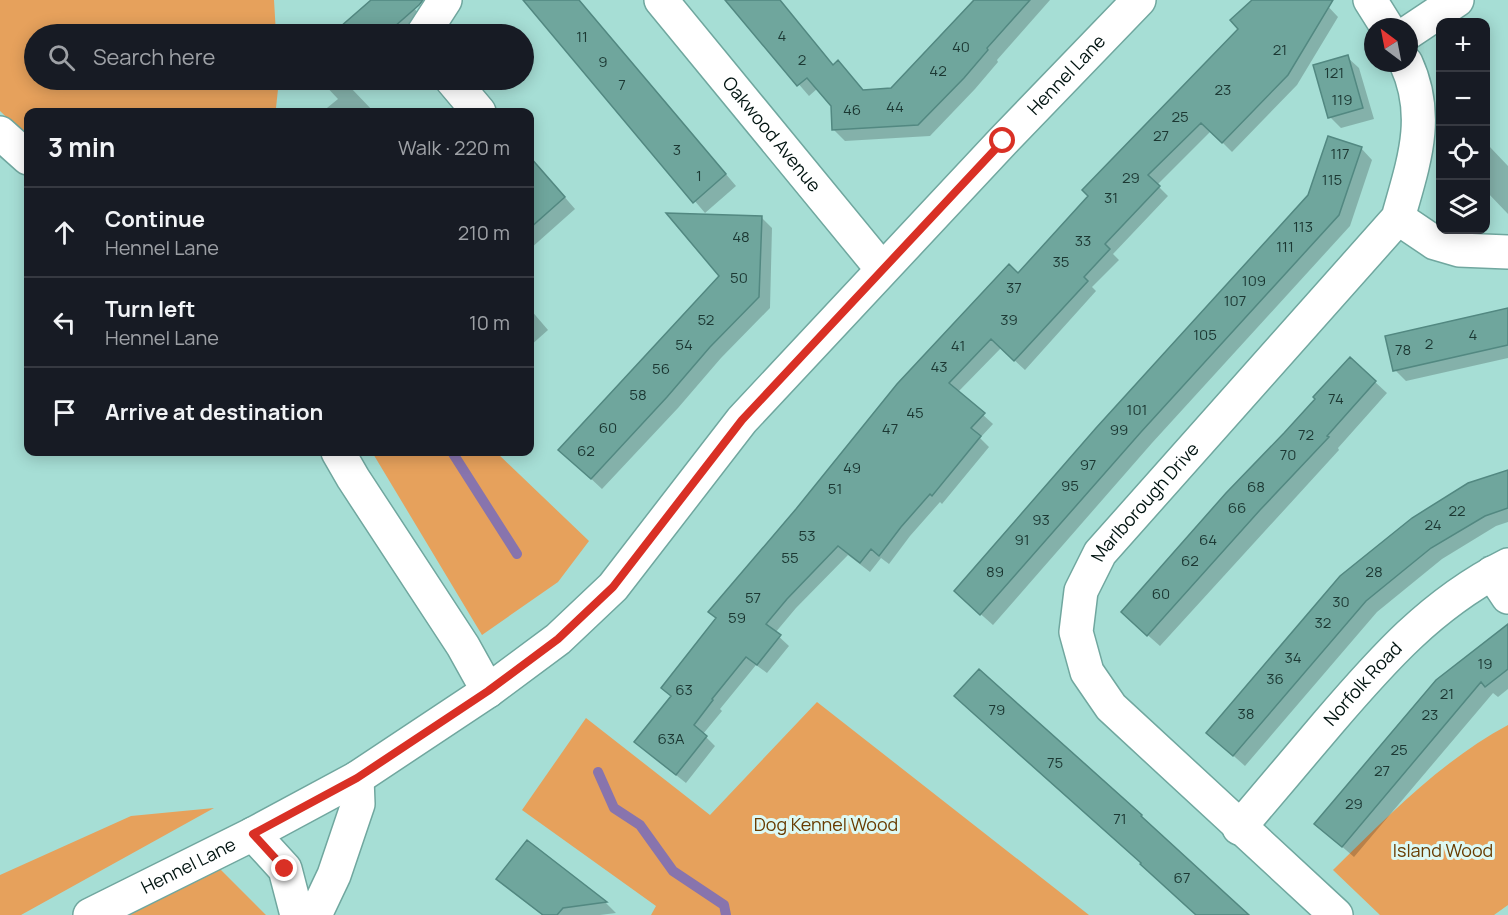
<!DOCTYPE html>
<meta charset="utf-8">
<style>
body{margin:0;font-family:Manrope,sans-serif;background:#242831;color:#f1f3f6}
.controls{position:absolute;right:18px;top:18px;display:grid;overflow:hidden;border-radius:12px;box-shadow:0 3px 15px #0003}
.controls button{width:54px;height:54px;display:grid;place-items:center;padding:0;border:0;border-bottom:2px solid #363941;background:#171b24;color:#f1f3f6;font:30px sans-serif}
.compass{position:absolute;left:1364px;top:18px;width:54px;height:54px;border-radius:50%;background:#171b24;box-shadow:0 3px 15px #0003;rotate:328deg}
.stop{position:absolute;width:18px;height:18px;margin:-14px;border:4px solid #d93025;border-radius:50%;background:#fff}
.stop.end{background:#d93025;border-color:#fff;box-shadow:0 2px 6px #0008}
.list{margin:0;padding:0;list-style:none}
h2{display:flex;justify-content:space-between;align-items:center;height:78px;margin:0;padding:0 24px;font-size:26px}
h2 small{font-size:20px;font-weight:400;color:#9ea1a6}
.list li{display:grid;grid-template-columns:39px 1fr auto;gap:18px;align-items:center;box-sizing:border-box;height:90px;padding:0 24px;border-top:2px solid #363941}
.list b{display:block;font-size:22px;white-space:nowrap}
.list p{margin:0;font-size:20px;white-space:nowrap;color:#9ea1a6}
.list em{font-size:20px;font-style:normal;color:#9ea1a6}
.icon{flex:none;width:33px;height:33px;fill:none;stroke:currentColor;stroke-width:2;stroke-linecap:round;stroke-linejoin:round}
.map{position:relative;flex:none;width:1508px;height:915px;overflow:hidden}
.search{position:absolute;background:#171b24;box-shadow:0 3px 15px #0003;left:24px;top:24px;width:510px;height:66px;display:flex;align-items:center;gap:15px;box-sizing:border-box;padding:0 21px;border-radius:33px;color:#9ea1a6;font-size:22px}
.panel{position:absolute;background:#171b24;box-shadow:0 3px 15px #0003;left:24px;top:108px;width:510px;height:348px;border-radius:12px}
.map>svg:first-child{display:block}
.green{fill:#e6a15c}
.shadow{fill:#0003}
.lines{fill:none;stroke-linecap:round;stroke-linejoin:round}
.stream{stroke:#8874ad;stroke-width:10}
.building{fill:#6fa69d;stroke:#528881;stroke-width:1.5}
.minor-casing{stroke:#70a79f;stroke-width:36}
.major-casing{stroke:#70a79f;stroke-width:36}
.minor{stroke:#fff;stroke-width:33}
.major{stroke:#fff;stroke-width:33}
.route{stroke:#d93025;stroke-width:8}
.labels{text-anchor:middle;stroke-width:6;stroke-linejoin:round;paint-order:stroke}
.number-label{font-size:15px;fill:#1c3833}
.street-label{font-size:18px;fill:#001310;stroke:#ddf9f4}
.park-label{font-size:18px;fill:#683b00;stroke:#ddf9f4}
</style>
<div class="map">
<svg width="1508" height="915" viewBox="0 0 1508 915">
<rect width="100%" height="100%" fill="#a6ded5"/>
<path class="green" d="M 0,0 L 274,0 L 276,34 L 34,34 L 34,80 L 279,80 L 276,108 L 279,112 L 28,112 L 28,138 L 0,111 Z
M 372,452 L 496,452 L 589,541 L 558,582 L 482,635 Z
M 817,702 L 1089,915 L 651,915 L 656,906 L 522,810 L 586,718 L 710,815 Z
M 1508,725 L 1508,905 L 1494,915 L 1380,915 L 1333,870 C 1387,817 1441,761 1508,725 Z
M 214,808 L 21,915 L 0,915 L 0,875 L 131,816 Z
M 218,867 L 266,915 L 130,915 Z"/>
<path class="shadow" d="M 373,0 L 407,0 L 425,21 L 410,34 L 334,34 Z
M 524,0 L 578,0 L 736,186 L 705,213 Z
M 726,0 L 779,0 L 834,66 L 838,63 L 864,91 L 891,89 L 966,11 L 964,10 L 973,0 L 1050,0 L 997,60 L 998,62 L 975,89 L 930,136 L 845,141 L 834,130 L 832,106 L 818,88 L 809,96 Z
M 1254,0 L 1322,0 L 1338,17 L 1297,85 L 1232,152 L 1211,131 L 1157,185 L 1168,196 L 1113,254 L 1119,260 L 1092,287 L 1096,291 L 1025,370 L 1001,348 L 958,392 L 993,424 L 980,438 L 989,447 L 942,504 L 940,502 L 910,536 L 889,564 L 881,558 L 870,572 L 848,555 L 796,608 L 775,633 L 789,646 L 767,673 L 756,665 L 720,709 L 722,711 L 703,734 L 715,746 L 686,783 L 646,751 L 1018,275 L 1240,29 Z
M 1347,57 L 1359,68 L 1374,119 L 1341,128 L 1330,117 Z
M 320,80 L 358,80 L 350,87 L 374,112 L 322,112 L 338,99 Z
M 1489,146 L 1508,166 L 1508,214 L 1486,191 L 1486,150 Z
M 1361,148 L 1372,160 L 1350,226 L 1152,443 L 993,625 L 967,602 Z
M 530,157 L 575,209 L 530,249 Z
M 761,217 L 772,228 L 770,308 L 721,358 L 678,408 L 602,489 L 571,460 L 721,276 Z
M 530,309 L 548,330 L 530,346 Z
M 1508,309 L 1508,358 L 1406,381 L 1395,370 Z
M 1350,359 L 1387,393 L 1338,448 L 1339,450 L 1160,646 L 1134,623 L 1285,434 Z
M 1508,471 L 1508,522 L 1496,526 L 1442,559 L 1377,612 L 1245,766 L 1208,733 Z
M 1508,625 L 1508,689 L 1498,697 L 1493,693 L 1354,857 L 1316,824 Z
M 527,842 L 606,903 L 616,913 L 600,915 L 542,915 L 510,890 L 498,879 Z"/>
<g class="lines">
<path class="stream" d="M 452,452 L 517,554
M 598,772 L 614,808 L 640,825 L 673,871 L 724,905 L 726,915"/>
</g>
<path class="building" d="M 371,0 L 423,0 L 419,5 L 386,34 L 332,34 Z
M 523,0 L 579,0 L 726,174 L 693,203 Z
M 725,0 L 780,0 L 833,65 L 838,60 L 863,90 L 891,88 L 974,0 L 1030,0 L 987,48 L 988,50 L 964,78 L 918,125 L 832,130 L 831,106 L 807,78 L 797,86 Z
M 1252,0 L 1333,0 L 1288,75 L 1222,143 L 1201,123 L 1148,175 L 1160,186 L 1105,244 L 1110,249 L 1084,277 L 1088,281 L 1014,361 L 991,339 L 949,383 L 985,413 L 971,428 L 981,436 L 932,496 L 930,494 L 901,527 L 879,556 L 871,549 L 860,563 L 838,546 L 787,599 L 766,624 L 781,635 L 757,665 L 746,657 L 712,699 L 713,700 L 694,725 L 707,736 L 676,775 L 634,742 L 671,696 L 661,688 L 716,618 L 708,612 L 796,509 L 897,384 L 1009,264 L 1018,273 L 1088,196 L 1082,190 L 1238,29 L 1230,20 Z
M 1348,55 L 1363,108 L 1328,118 L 1313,65 Z
M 1328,136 L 1362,147 L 1339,215 L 1141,432 L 980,615 L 954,591 L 1096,428 L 1308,195 Z
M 530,157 L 565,197 L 530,228 Z
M 666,213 L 762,216 L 759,297 L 710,347 L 667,397 L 591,479 L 558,450 L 719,276 Z
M 1508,308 L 1508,345 L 1393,371 L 1385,336 Z
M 1350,357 L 1376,381 L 1327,436 L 1329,437 L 1260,510 L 1147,636 L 1121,612 L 1226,493 L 1284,433 L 1315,399 L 1313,397 Z
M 1508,470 L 1508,508 L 1485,516 L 1431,548 L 1366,601 L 1233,756 L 1206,733 L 1340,576 L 1412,518 L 1468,483 Z
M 1508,624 L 1508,669 L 1485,687 L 1481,682 L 1342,847 L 1314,824 L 1436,680 Z
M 979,669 L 1142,815 L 1141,816 L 1249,915 L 1196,915 L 1140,864 L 1141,863 L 974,714 L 954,696 Z
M 527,840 L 607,902 L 563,908 L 557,915 L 543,915 L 496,879 Z"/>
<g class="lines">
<defs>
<g id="minor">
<path id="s1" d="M 661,0 L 882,269"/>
<path d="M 1370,0 L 1387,27"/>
<path d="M 1409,32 L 1457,0"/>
<path d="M 423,34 L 445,0"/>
<path d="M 452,80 L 479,112"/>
<path d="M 0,133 L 28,158"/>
<path d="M 1398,218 L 1435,243 L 1459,250 L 1508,252"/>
<path d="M 338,452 L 353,478 L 463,646 L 488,691"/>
<path d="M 1492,573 L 1508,597"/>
<path id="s2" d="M 1239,828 C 1269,793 1298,758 1328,723 C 1382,660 1432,603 1508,565"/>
<path d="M 253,834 L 285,869 L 297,915"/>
<path d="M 315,915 L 334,875 L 358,804 L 357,778"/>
<path id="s3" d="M 1336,915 L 1111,707 L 1087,672 L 1076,632 L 1081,591 L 1100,553 L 1398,218 C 1413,164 1431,117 1406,63"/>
</g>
<g id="major">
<path id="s4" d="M 90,915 L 253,834 L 357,778 L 488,691 L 558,639 L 613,587 L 742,420 L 1003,141 L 1139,0"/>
</g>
</defs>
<use href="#minor" class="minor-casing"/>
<use href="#major" class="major-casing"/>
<use href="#minor" class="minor"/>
<use href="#major" class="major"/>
</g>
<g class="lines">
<path class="route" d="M 285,869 L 253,834 L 357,778 L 488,691 L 558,639 L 613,587 L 742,420 L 1003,141"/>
</g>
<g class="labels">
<g class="number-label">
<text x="782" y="41">4</text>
<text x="582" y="42">11</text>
<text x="961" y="52">40</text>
<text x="1280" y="55">21</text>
<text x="802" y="65">2</text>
<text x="603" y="67">9</text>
<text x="938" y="76">42</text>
<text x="1334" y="78">121</text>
<text x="622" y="90">7</text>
<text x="1223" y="95">23</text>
<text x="1342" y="105">119</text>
<text x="895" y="112">44</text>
<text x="852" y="115">46</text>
<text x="1180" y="122">25</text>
<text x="1161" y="141">27</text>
<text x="677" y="155">3</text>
<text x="1340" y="159">117</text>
<text x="699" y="181">1</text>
<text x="1131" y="183">29</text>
<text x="1332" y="185">115</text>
<text x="1111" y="203">31</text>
<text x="1303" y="232">113</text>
<text x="741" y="242">48</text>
<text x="1083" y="246">33</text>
<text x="1285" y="252">111</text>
<text x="1061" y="267">35</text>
<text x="739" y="283">50</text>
<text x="1254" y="286">109</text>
<text x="1014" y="293">37</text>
<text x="1235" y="306">107</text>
<text x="706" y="325">52</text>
<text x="1009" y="325">39</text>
<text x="1205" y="340">105</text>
<text x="1473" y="340">4</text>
<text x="1429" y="349">2</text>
<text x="684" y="350">54</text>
<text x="958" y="351">41</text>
<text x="1403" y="355">78</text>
<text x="939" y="372">43</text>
<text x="661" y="374">56</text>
<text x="638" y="400">58</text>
<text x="1336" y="404">74</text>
<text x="1137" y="415">101</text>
<text x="915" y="418">45</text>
<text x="608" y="433">60</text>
<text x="890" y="434">47</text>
<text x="1119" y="435">99</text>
<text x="1306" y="440">72</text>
<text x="586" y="456">62</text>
<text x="1288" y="460">70</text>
<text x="1088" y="470">97</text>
<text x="852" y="473">49</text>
<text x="1070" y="491">95</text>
<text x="1256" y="492">68</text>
<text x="835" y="494">51</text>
<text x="1237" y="513">66</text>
<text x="1457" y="516">22</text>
<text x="1041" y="525">93</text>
<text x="1433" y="530">24</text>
<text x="807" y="541">53</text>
<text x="1022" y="545">91</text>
<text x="1208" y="545">64</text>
<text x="790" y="563">55</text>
<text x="1190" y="566">62</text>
<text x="995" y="577">89</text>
<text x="1374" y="577">28</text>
<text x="1161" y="599">60</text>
<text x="753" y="603">57</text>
<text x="1341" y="607">30</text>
<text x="737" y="623">59</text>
<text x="1323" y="628">32</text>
<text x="1293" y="663">34</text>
<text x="1485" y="669">19</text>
<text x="1275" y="684">36</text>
<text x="684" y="695">63</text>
<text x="1447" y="699">21</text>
<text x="997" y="715">79</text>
<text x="1246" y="719">38</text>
<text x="1430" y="720">23</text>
<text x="671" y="744">63A</text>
<text x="1399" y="755">25</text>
<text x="1055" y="768">75</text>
<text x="1382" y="776">27</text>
<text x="1354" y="809">29</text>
<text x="1120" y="824">71</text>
<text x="1182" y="883">67</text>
</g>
<g class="street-label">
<text dy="6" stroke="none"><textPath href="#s4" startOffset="1305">Hennel Lane</textPath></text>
<text dy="6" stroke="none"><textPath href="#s1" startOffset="174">Oakwood Avenue</textPath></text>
<text dy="6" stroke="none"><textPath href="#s3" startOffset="542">Marlborough Drive</textPath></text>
<text dy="6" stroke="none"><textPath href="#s2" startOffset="190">Norfolk Road</textPath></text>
<text dy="6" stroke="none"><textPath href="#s4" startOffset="110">Hennel Lane</textPath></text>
</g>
<g class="park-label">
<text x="826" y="831">Dog Kennel Wood</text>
<text x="1443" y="857">Island Wood</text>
</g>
</g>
</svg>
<div class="controls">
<button>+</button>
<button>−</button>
<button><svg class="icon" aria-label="locate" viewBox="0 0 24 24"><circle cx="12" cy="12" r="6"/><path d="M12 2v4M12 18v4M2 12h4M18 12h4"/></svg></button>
<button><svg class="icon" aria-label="layers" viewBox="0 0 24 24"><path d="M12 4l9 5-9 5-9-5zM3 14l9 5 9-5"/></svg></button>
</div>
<svg class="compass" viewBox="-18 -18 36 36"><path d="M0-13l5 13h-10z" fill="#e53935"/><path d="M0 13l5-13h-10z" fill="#9ea1a6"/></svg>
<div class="stop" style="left:1003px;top:141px"></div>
<div class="stop end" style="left:285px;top:869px"></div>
<div class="search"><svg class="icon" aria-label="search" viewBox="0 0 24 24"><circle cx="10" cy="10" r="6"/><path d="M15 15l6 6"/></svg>Search here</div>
<section class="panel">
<h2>3 min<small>Walk · 220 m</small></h2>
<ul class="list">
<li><svg class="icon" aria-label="ahead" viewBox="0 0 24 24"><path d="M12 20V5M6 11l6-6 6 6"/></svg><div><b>Continue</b><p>Hennel Lane</p></div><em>210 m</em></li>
<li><svg class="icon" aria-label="left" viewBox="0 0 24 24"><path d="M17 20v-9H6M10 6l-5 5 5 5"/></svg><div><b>Turn left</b><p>Hennel Lane</p></div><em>10 m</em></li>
<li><svg class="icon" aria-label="arrive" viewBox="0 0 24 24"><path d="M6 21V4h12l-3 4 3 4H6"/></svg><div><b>Arrive at destination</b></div></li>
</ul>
</section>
</div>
